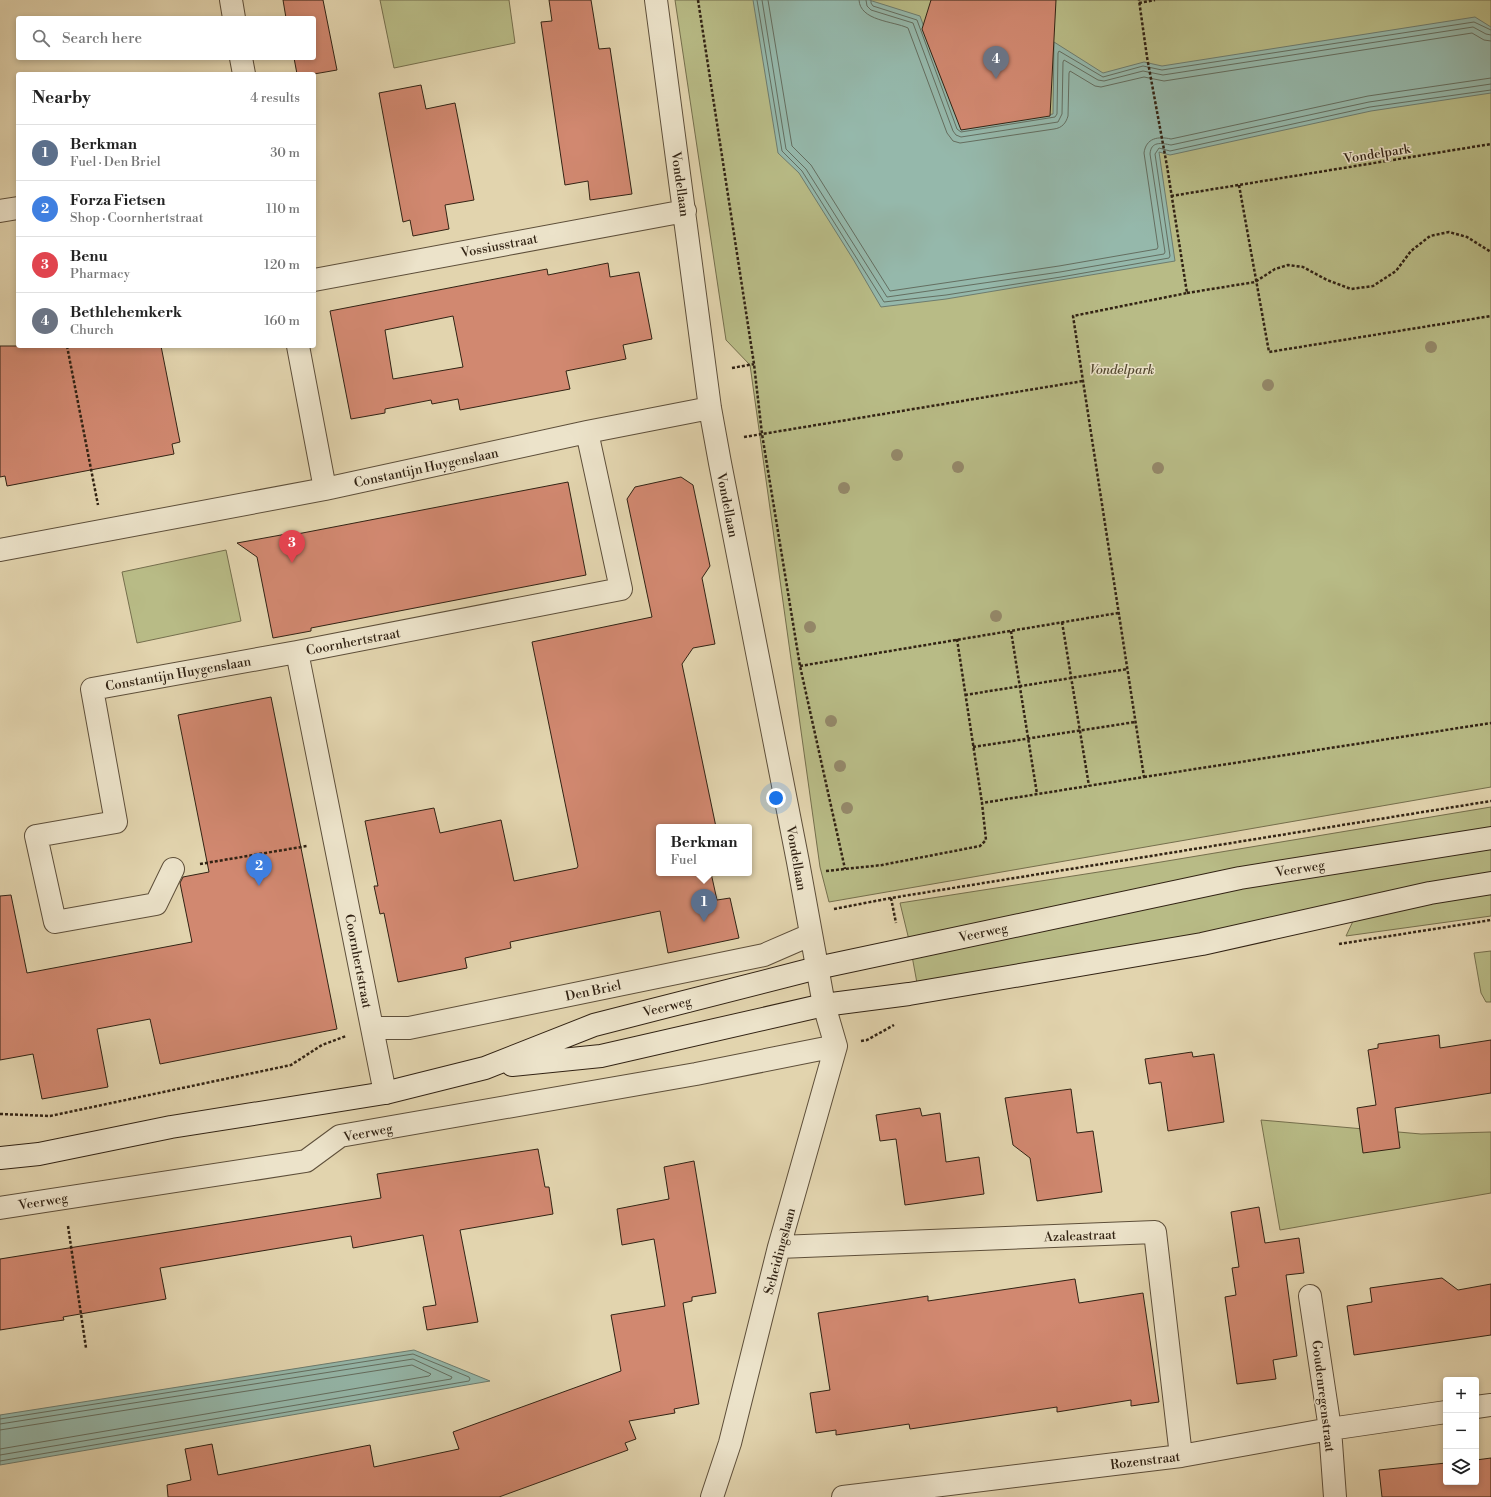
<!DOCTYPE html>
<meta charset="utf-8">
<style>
body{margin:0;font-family:"Libre Bodoni",serif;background:#f6f6f6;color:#222}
.controls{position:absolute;right:12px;bottom:12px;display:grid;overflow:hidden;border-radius:4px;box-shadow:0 2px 6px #0003}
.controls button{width:36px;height:36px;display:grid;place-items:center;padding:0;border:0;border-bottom:1px solid #e0e0e0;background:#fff;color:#222;font:20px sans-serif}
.you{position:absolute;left:776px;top:798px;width:14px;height:14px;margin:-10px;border:3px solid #fff;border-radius:50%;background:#1a73e8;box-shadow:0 0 0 6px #1a73e833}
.badge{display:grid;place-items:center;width:26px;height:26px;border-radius:50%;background:#b45309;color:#fff;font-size:13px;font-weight:700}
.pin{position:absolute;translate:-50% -33px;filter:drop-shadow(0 1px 2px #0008)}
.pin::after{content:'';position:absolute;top:21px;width:14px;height:12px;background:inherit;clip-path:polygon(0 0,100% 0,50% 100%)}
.popup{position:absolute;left:656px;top:824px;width:96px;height:52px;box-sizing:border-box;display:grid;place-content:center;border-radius:4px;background:#fff;filter:drop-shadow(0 1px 3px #0005);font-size:13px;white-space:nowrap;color:#767676}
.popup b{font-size:15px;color:#222}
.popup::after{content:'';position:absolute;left:50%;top:100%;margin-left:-8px;border:8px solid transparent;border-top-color:#fff}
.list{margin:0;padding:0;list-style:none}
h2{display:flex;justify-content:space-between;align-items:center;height:52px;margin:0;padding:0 16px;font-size:17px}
h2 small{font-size:13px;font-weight:400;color:#767676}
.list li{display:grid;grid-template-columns:26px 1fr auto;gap:12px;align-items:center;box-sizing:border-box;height:56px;padding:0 16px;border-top:1px solid #e0e0e0}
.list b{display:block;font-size:15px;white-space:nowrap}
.list p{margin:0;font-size:13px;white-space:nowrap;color:#767676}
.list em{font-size:13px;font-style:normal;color:#767676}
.icon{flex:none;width:22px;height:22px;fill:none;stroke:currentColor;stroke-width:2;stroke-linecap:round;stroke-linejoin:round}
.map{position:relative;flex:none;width:1491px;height:1497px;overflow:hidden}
.search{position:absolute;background:#fff;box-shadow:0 2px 6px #0003;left:16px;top:16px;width:300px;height:44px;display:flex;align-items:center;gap:10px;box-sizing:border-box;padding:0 14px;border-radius:4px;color:#767676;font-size:15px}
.panel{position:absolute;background:#fff;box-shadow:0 2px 6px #0003;left:16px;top:72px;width:300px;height:276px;border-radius:4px}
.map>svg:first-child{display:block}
.green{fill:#b8bb86;stroke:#756f4d}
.water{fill:#95b8ab;stroke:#6d7c6f}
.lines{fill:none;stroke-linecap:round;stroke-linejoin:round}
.shore{stroke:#646e60;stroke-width:1}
.building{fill:#d18870;stroke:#322314;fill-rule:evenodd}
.street-casing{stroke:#5e4f3a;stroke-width:24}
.secondary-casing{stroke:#322314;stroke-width:24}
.path{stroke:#322314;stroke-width:2.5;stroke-dasharray:3 2;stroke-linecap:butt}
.street{stroke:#ece3ca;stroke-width:22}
.secondary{stroke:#ece3ca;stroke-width:22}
.tree{fill:#948869}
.labels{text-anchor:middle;stroke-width:3;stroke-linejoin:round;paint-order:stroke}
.street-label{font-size:13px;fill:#322314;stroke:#ece3ca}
.park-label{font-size:13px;font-style:italic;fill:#544930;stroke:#ece3ca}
</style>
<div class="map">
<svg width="1491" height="1497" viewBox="0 0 1491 1497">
<rect width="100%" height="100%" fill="#e2d4ae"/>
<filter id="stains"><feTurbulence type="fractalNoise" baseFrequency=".005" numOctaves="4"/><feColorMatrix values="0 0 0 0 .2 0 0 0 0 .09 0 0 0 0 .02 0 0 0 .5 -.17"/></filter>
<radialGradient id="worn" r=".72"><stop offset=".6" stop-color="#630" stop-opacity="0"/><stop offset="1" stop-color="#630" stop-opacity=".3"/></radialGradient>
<path class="green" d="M 380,0 L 509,0 L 515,43 L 394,68 Z
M 675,0 L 1491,0 L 1491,787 L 829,902 L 820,867 L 750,365 L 726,340 Z
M 226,550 L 241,621 L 137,643 L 122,572 Z
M 1491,807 L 1491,829 L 909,940 L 900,903 L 1137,866 Z
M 1491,847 L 1491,874 L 1190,937 L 917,983 L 912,956 L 1212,892 Z
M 1491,890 L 1491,916 L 1346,936 L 1354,919 Z
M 1491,951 L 1491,1002 L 1486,1002 L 1481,993 L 1474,953 Z
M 1261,1120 L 1421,1134 L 1491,1132 L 1491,1193 L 1280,1230 Z"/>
<path class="water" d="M 753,0 L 869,0 L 920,16 L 961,128 L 1053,114 L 1054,42 L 1103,73 L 1144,62 L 1162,66 L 1475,17 L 1491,27 L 1491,93 L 1371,111 L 1170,155 L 1159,152 L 1175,261 L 946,299 L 881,307 L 853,259 L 799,173 L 778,153 Z
M 414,1350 L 490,1381 L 0,1465 L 0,1415 Z"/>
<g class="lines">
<path class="shore" d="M 757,0 L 782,151 L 802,171 L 884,302 L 946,295 L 1061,277 L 1169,258 L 1170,256 L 1155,154 L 1159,148 L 1170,151 L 1370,107 L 1491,90
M 762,0 L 786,149 L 806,169 L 887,297 L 1060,272 L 1164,254 L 1165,252 L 1150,154 C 1151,141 1161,143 1171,145 L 1369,102 L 1491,84
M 768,0 L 792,146 L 811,165 L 890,291 L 1059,266 L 1157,249 L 1158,247 L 1144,153 C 1146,138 1158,136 1171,139 L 1368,96 L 1491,78
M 859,0 C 860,21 893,21 908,28 L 947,133 L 953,141 L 960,143 L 1054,129 C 1062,128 1066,123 1068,116 L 1069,73 L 1070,71 L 1095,86 L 1101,87 L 1144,77 L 1164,81 L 1472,33 L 1484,40 L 1491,41
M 866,0 L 867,6 L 871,10 L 913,23 L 953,131 L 956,135 L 961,137 L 1058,122 L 1062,114 L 1063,62 L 1064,60 L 1098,80 L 1104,81 L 1143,71 L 1163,75 L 1473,27 L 1486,34 L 1491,35
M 871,0 L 871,3 L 873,6 L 917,20 L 957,129 L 961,132 L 1055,117 L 1057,114 L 1058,53 L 1059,51 L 1103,77 L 1143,66 L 1162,70 L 1474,22 L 1491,30
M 0,1419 L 413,1354 L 469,1377 L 470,1379 L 469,1381 L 0,1461
M 0,1424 L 413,1359 L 452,1377 L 451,1379 L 0,1455
M 0,1430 L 412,1365 L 431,1374 L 429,1376 L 0,1449"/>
</g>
<path class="building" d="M 283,0 L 323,0 L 337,70 L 314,74 L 297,74 L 294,58 L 314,58 L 314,18 L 286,18 Z
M 549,0 L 591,0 L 599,49 L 610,48 L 632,194 L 590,200 L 588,181 L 565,185 L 541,22 L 552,21 Z
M 931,0 L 1056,0 L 1050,116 L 961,130 L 922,29 Z
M 421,85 L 426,109 L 455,103 L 474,200 L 445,205 L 449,229 L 413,236 L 410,220 L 403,222 L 379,93 Z
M 608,263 L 610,277 L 639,272 L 652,339 L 623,345 L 626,359 L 566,371 L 570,389 L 460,410 L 458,399 L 432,404 L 431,400 L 385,409 L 385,413 L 351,419 L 330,311 L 547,269 L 548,275 ZM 453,316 L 463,367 L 393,379 L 385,330 Z
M 0,346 L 161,346 L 180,442 L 172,444 L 174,454 L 7,486 L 5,476 L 0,477 Z
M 681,477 L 693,485 L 710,566 L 702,578 L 715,644 L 693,648 L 682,664 L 716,827 L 659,827 L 659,873 L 711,873 L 717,900 L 730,898 L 739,938 L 668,953 L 660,911 L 510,942 L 511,948 L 465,958 L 467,968 L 398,982 L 384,913 L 380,914 L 374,886 L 378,886 L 365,821 L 434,808 L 440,833 L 501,820 L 514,881 L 577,868 L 578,866 L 532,642 L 652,617 L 627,499 L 635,487 Z
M 568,482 L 586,575 L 311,628 L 311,631 L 273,638 L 257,557 L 237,543 L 292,533 L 292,535 Z
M 271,697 L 337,1029 L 160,1064 L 150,1019 L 97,1029 L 108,1087 L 42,1099 L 33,1054 L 0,1060 L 0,896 L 11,895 L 27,973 L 192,942 L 180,883 L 183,877 L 209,872 L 178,715 Z
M 1439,1035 L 1440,1048 L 1491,1040 L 1491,1093 L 1395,1108 L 1400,1148 L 1363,1153 L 1357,1108 L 1376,1105 L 1368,1050 L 1378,1048 L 1378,1044 Z
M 1192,1052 L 1193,1057 L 1214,1054 L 1224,1122 L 1168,1131 L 1161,1082 L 1149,1084 L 1145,1059 Z
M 1071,1089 L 1077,1133 L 1093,1131 L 1102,1192 L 1037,1201 L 1030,1158 L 1013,1145 L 1005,1098 Z
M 920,1108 L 922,1116 L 940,1113 L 946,1162 L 979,1157 L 984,1194 L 905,1205 L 896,1139 L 880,1141 L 876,1115 Z
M 538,1149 L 545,1187 L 549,1187 L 553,1214 L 460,1230 L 478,1322 L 427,1330 L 423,1307 L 436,1305 L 423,1235 L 353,1248 L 351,1236 L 160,1268 L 166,1299 L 63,1317 L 64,1320 L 50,1322 L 0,1330 L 0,1259 L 381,1198 L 377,1174 Z
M 694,1161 L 716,1293 L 692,1297 L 692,1301 L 683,1303 L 699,1404 L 674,1409 L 675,1413 L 629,1421 L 636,1439 L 625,1443 L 628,1450 L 499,1497 L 168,1497 L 167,1485 L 191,1480 L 185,1449 L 212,1444 L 218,1475 L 370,1445 L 374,1467 L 459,1449 L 453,1432 L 621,1371 L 611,1315 L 665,1306 L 654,1239 L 622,1245 L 617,1209 L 669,1199 L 664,1167 Z
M 1259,1207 L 1265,1243 L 1299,1238 L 1304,1273 L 1286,1275 L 1297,1356 L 1273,1360 L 1276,1379 L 1237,1384 L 1225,1297 L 1236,1295 L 1232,1268 L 1239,1267 L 1231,1212 Z
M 1442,1278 L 1458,1290 L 1491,1284 L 1491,1335 L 1354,1355 L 1347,1306 L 1372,1302 L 1370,1288 Z
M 1075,1279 L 1079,1303 L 1143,1293 L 1159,1402 L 1131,1406 L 1131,1400 L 1057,1412 L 1057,1407 L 910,1429 L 909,1424 L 836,1435 L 836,1430 L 816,1433 L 810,1393 L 830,1390 L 818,1313 L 928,1296 L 928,1301 Z
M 1491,1458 L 1491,1497 L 1382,1497 L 1379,1470 L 1446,1463 L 1446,1482 L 1476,1482 L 1476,1460 Z"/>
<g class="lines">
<defs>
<path id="street" d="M 231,0 L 234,18
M 656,0 L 710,408 L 720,463 L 798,862 L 824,1005 L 836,1046 L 779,1247 L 730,1443 L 712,1497
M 241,58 L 244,74
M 0,211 L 18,208
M 314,280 L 685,211
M 298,346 L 325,489
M 0,550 L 325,489 L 587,432 L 710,408
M 297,652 L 385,1093
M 173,869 L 156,904 L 55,922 L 36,836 L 116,822 L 92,689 L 297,652 L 621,589 L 587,432
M 372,1028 L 409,1028 L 764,955 L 810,935
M 0,1208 L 306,1161 L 340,1136 L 696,1074 L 836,1046
M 779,1247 L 1155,1232 L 1181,1456
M 1310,1296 L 1330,1429 L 1335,1497
M 1476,1407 L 1491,1405
M 843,1497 L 1181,1456 L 1330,1429 L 1446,1412"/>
<path id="secondary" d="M 512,1065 L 601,1056 L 824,1005 L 909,994 L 1202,944 L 1430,893 L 1491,883
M 0,1158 L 39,1154 L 171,1127 L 385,1093 L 485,1068 L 594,1025 L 817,968 L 1240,878 L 1491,838"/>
</defs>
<use href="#street" class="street-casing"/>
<use href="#secondary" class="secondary-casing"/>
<path class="path" d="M 698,0 L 754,364 L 762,434 L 800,666 L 845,869
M 1139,3 L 1155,0
M 1239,185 L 1269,352 L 1491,316
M 1171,196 L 1491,144
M 1187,293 L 1255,282 L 1275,269 L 1288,265 L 1303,267 L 1327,280 L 1351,289 L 1373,286 L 1396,271 L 1411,251 L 1430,236 L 1449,232 L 1467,237 L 1491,252
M 67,346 L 98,505
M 732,368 L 754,364
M 744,437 L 1083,381
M 1062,622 L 1089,786
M 1011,631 L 1037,794
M 957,639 L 982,803
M 800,666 L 1118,613
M 965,695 L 1127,669
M 973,747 L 1135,722
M 1144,777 L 1491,723
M 200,864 L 307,846
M 826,871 L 882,865 L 980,846 L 986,840 L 982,803 L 1144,777 L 1073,316 L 1187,293 L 1167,166 L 1147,57 L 1139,0
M 891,898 L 896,923
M 834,909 L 891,898 L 1491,801
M 1339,944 L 1491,920
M 861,1041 L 867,1040 L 894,1025
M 0,1114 L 50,1116 L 291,1065 L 322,1045 L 346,1036
M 68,1226 L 86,1348"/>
<use href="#street" class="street"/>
<use href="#secondary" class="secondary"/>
</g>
<g class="tree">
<circle cx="1431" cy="347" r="6"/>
<circle cx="1268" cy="385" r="6"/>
<circle cx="897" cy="455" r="6"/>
<circle cx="958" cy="467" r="6"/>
<circle cx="1158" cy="468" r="6"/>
<circle cx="844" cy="488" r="6"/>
<circle cx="996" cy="616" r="6"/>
<circle cx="810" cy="627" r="6"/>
<circle cx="831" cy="721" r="6"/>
<circle cx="840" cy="766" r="6"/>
<circle cx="847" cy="808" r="6"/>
</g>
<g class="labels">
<g class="street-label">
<text transform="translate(1377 153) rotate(-9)" y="5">Vondelpark</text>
<text transform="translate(681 184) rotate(82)" y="5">Vondellaan</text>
<text transform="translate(499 245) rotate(-11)" y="5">Vossiusstraat</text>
<text transform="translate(426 467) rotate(-12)" y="5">Constantijn Huygenslaan</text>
<text transform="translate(728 505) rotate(79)" y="5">Vondellaan</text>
<text transform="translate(353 641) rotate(-11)" y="5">Coornhertstraat</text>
<text transform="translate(178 673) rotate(-10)" y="5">Constantijn Huygenslaan</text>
<text transform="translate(797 858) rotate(80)" y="5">Vondellaan</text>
<text transform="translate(1300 868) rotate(-9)" y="5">Veerweg</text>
<text transform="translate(983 932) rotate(-12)" y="5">Veerweg</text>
<text transform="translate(359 961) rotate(79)" y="5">Coornhertstraat</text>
<text transform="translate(593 990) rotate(-12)" y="5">Den Briel</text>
<text transform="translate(667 1006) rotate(-14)" y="5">Veerweg</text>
<text transform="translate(368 1132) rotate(-11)" y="5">Veerweg</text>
<text transform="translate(43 1201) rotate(-9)" y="5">Veerweg</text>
<text transform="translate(1080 1235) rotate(-2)" y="5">Azaleastraat</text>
<text transform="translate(779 1251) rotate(-75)" y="5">Scheidingslaan</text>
<text transform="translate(1324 1396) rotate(83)" y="5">Goudenregenstraat</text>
<text transform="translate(1145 1460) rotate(-7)" y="5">Rozenstraat</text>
</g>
<g class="park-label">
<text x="1122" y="374">Vondelpark</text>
</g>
</g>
<rect width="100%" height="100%" filter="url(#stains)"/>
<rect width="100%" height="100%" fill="url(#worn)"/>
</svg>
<div class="controls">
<button>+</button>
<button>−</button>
<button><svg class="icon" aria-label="layers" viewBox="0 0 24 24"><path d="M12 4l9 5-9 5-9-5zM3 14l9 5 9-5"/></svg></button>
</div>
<div class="you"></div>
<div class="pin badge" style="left:704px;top:922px;background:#5c6f8a">1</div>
<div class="popup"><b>Berkman</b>Fuel</div>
<div class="pin badge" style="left:259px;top:886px;background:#3f7fe0">2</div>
<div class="pin badge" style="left:292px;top:563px;background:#e0444e">3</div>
<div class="pin badge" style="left:996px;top:79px;background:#6b7280">4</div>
<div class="search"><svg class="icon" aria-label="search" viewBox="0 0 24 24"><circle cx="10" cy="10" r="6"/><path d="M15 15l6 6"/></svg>Search here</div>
<section class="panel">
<h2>Nearby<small>4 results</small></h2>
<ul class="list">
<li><span class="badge" style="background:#5c6f8a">1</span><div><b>Berkman</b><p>Fuel · Den Briel</p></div><em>30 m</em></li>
<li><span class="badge" style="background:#3f7fe0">2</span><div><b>Forza Fietsen</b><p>Shop · Coornhertstraat</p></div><em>110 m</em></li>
<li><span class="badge" style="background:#e0444e">3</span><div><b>Benu</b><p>Pharmacy</p></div><em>120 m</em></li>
<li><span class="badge" style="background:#6b7280">4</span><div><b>Bethlehemkerk</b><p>Church</p></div><em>160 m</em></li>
</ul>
</section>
</div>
